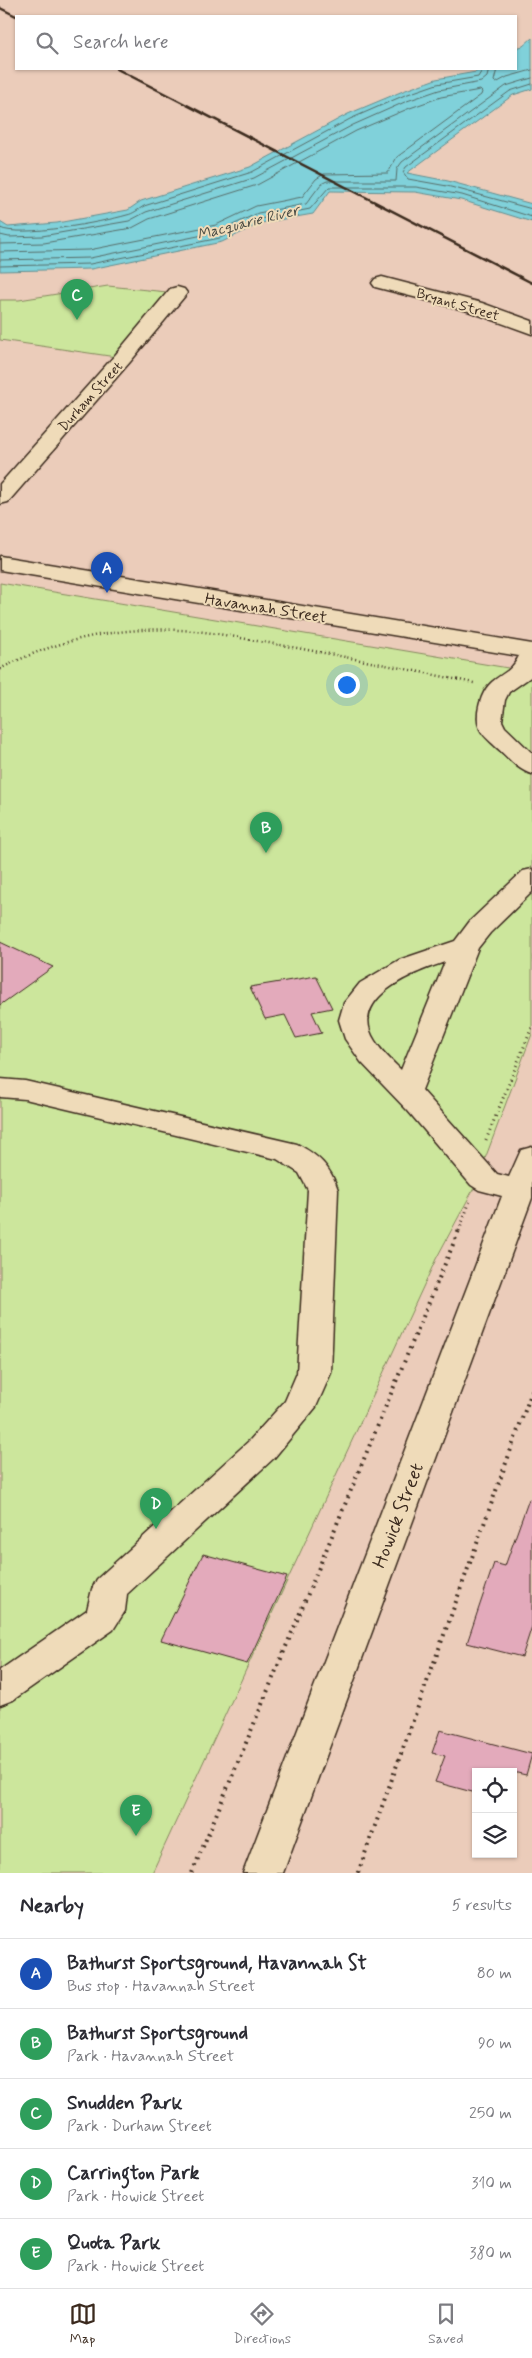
<!DOCTYPE html>
<meta charset="utf-8">
<style>
body{margin:0;font-family:Mynerve,sans-serif;background:#f2f2f3;color:#2b2b33}
.controls{position:absolute;right:15px;bottom:15px;display:grid;overflow:hidden;border-radius:0px;box-shadow:0 1px 4px #0004}
.controls button{width:45px;height:45px;display:grid;place-items:center;padding:0;border:0;border-bottom:1px solid #e1e1e2;background:#fff;color:#2b2b33;font:25px sans-serif}
.you{position:absolute;left:346px;top:684px;width:18px;height:18px;margin:-12px;border:4px solid #fff;border-radius:50%;background:#1a73e8;box-shadow:0 0 0 8px #1a73e833}
.badge{display:grid;place-items:center;width:32px;height:32px;border-radius:50%;background:#3b2a1e;color:#fff;font-size:16px;font-weight:700}
.pin{position:absolute;translate:-50% -41px;filter:drop-shadow(0 1px 2px #0008)}
.pin::after{content:'';position:absolute;top:26px;width:18px;height:15px;background:inherit;clip-path:polygon(0 0,100% 0,50% 100%)}
.list{margin:0;padding:0;list-style:none}
h2{display:flex;justify-content:space-between;align-items:center;height:65px;margin:0;padding:0 20px;font-size:21px}
h2 small{font-size:16px;font-weight:400;color:#7c7c81}
.list li{display:grid;grid-template-columns:32px 1fr auto;gap:15px;align-items:center;box-sizing:border-box;height:70px;padding:0 20px;border-top:1px solid #e1e1e2}
.list b{display:block;font-size:19px;white-space:nowrap}
.list p{margin:0;font-size:16px;white-space:nowrap;color:#7c7c81}
.list em{font-size:16px;font-style:normal;color:#7c7c81}
.icon{flex:none;width:28px;height:28px;fill:none;stroke:currentColor;stroke-width:2;stroke-linecap:round;stroke-linejoin:round}
.map{position:relative;flex:none;width:532px;height:1873px;overflow:hidden}
.search{position:absolute;background:#fff;box-shadow:0 1px 4px #0004;left:15px;right:15px;top:15px;height:55px;display:flex;align-items:center;gap:12px;box-sizing:border-box;padding:0 18px;border-radius:0px;color:#7c7c81;font-size:19px}
.sheet{height:415px;background:#fff}
nav{display:flex;justify-content:space-around;align-items:center;box-sizing:border-box;height:70px;border-top:1px solid #e1e1e2;background:#fff;font-size:14px;color:#7c7c81}
nav a{display:grid;justify-items:center;gap:2px}
nav .on{color:#3b2a1e}
.map>svg:first-child{display:block}
.green{fill:#cce69c;stroke:#84885d}
.water{fill:#80d1da;stroke:#648e8f}
.lines{fill:none;stroke-linecap:round;stroke-linejoin:round}
.shore{stroke:#576d69;stroke-width:1}
.building{fill:#e3aabb;stroke:#3b2a1e}
.minor-casing{stroke:#3b2a1e;stroke-width:3}
.path-far2{stroke:#3b2a1e;stroke-width:2.5;stroke-dasharray:1 3;stroke-linecap:butt}
.path-far1{stroke:#3b2a1e;stroke-width:3;stroke-dasharray:1 4;stroke-linecap:butt}
.path{stroke:#3b2a1e;stroke-width:4;stroke-dasharray:2 5;stroke-linecap:butt}
.minor{fill:#efdbb9;fill-rule:evenodd}
.rail{stroke:#3b2a1e;stroke-width:2.5}
.labels{text-anchor:middle;stroke-width:4;stroke-linejoin:round;paint-order:stroke}
.far-street-label{font-size:14px;fill:#3b2a1e;stroke:#efdbb9}
.far-water-label{font-size:15px;font-style:italic;fill:#494b44;stroke:#efdbb9}
.street-label{font-size:16px;fill:#3b2a1e;stroke:#efdbb9}
.near-street-label{font-size:19px;fill:#3b2a1e;stroke:#efdbb9}
</style>
<div class="map">
<svg width="532" height="1873" viewBox="0 0 532 1873">
<rect width="100%" height="100%" fill="#ebccba"/>
<filter id="ink" filterUnits="userSpaceOnUse"><feTurbulence type="fractalNoise" baseFrequency=".02" numOctaves="2"/><feDisplacementMap in="SourceGraphic" scale="10" xChannelSelector="R" yChannelSelector="G"/><feConvolveMatrix kernelMatrix="1 2 1 2 8 2 1 2 1" color-interpolation-filters="sRGB"/></filter>
<g filter="url(#ink)">
<path class="green" d="M 108,286 L 177,293 L 123,358 L 0,340 L 0,300 L 19,300 Z
M 0,583 L 532,672 L 532,1034 L 474,1188 L 436,1259 L 152,1873 L 0,1873 Z"/>
<path class="water" d="M 532,38 L 532,89 L 513,95 L 407,173 L 448,181 L 532,204 L 532,222 L 461,200 L 415,192 L 330,191 L 313,214 L 261,223 L 222,242 L 91,269 L 0,271 L 0,222 L 8,227 L 57,223 L 128,210 L 141,201 L 250,167 L 348,114 L 403,91 L 436,79 L 476,72 L 480,69 L 516,69 L 516,48 L 523,46 Z"/>
<g class="lines">
<path class="shore" d="M 497,69 L 494,81 L 496,83 L 507,77 L 532,70
M 532,84 L 510,91 L 406,167 L 403,172 L 408,179 L 447,186 L 532,209
M 0,228 C 20,238 103,222 127,215 C 133,214 139,209 144,206 L 252,172 L 350,119 L 405,95 L 437,84 L 478,77 L 483,69
M 0,235 L 9,237 L 42,236 L 129,221 L 146,212 L 254,178 L 353,125 L 407,101 L 439,90 L 481,82 L 487,77 L 489,69
M 0,244 L 44,243 L 132,228 L 149,219 L 257,185 L 356,131 L 410,108 L 441,97 L 480,90 L 482,92 L 481,95 L 397,157 L 388,173 L 324,174 L 316,179 L 302,197 L 256,206 L 216,225 L 89,250 L 0,252
M 0,260 L 90,258 L 218,232 L 258,213 L 306,204 L 321,184 L 327,181 L 396,181 L 397,169 L 402,162 L 506,86 L 532,78
M 0,266 L 90,264 L 220,238 L 260,219 L 310,209 L 329,187 L 416,187 L 462,195 L 532,217"/>
</g>
<path class="building" d="M 0,942 L 53,967 L 0,1005 Z
M 316,976 L 332,1008 L 312,1012 L 322,1033 L 296,1038 L 285,1015 L 265,1019 L 250,987 Z
M 529,1499 L 532,1500 L 532,1626 L 522,1657 L 467,1643 L 494,1563 L 505,1566 Z
M 203,1554 L 287,1577 L 247,1664 L 161,1640 Z
M 440,1730 L 532,1754 L 526,1775 L 513,1772 L 476,1772 L 476,1793 L 435,1782 L 445,1756 L 432,1753 Z"/>
<g class="lines">
<defs>
<path id="minor" d="M 382,277 L 482,303 L 532,321 L 532,334 L 468,311 L 375,287 L 372,283 L 375,279 Z
M 177,287 L 184,289 L 187,293 L 184,297 L 130,362 L 8,502 L 0,504 L 0,484 L 116,354 L 170,289 Z
M 0,556 L 532,644 L 532,676 L 509,692 L 505,700 L 502,721 L 505,727 L 532,753 L 532,774 C 517,770 507,756 495,746 C 490,741 483,736 480,729 C 474,716 481,691 492,682 C 504,672 511,672 519,656 L 0,570 Z
M 532,869 L 532,892 L 490,933 L 478,948 L 422,1090 L 497,1174 L 509,1177 L 521,1150 L 532,1147 L 532,1198 L 283,1873 L 243,1873 L 502,1196 L 479,1190 L 471,1185 L 408,1111 L 361,1062 L 345,1039 L 339,1020 L 344,1003 L 360,983 L 399,960 L 455,941 L 470,921 L 523,871 ZM 445,962 L 401,1070 C 392,1061 382,1052 375,1041 C 347,998 414,972 445,962 Z
M 0,1079 L 25,1081 L 297,1144 C 318,1155 331,1167 338,1190 L 331,1373 L 316,1407 L 274,1458 L 127,1594 L 125,1611 L 113,1630 L 13,1700 L 0,1705 L 0,1670 L 87,1610 L 92,1589 L 97,1579 L 250,1440 L 285,1401 L 297,1373 L 308,1190 L 299,1173 L 277,1159 L 25,1099 L 0,1097 Z"/>
</defs>
<use href="#minor" class="minor-casing"/>
<path class="path-far2" d="M 0,669 C 61,637 126,625 194,631 C 219,633 244,639 269,643 C 338,655 406,669 474,683"/>
<path class="path-far1" d="M 486,1140 L 532,1027
M 459,1231 L 470,1201"/>
<path class="path" d="M 192,1873 L 459,1230
M 358,1873 L 532,1391"/>
<use href="#minor" class="minor"/>
<path class="rail" d="M 0,8 L 16,16
M 117,69 L 532,283"/>
</g>
</g>
<g class="labels">
<g class="far-street-label">
<text transform="translate(458 304) rotate(16)" y="5">Bryant Street</text>
<text transform="translate(90 396) rotate(-48)" y="5">Durham Street</text>
</g>
<g class="far-water-label">
<text transform="translate(248 222) rotate(-14)" y="5">Macquarie River</text>
</g>
<g class="street-label">
<text transform="translate(266 607) rotate(9)" y="6">Havannah Street</text>
</g>
<g class="near-street-label">
<text transform="translate(397 1515) rotate(-69)" y="7">Howick Street</text>
</g>
</g>
</svg>
<div class="controls">
<button><svg class="icon" aria-label="locate" viewBox="0 0 24 24"><circle cx="12" cy="12" r="6"/><path d="M12 2v4M12 18v4M2 12h4M18 12h4"/></svg></button>
<button><svg class="icon" aria-label="layers" viewBox="0 0 24 24"><path d="M12 4l9 5-9 5-9-5zM3 14l9 5 9-5"/></svg></button>
</div>
<div class="you"></div>
<div class="pin badge" style="left:107px;top:593px;background:#1a4fb4">A</div>
<div class="pin badge" style="left:266px;top:853px;background:#2e9e5b">B</div>
<div class="pin badge" style="left:77px;top:320px;background:#2e9e5b">C</div>
<div class="pin badge" style="left:156px;top:1529px;background:#2e9e5b">D</div>
<div class="pin badge" style="left:136px;top:1836px;background:#2e9e5b">E</div>
<div class="search"><svg class="icon" aria-label="search" viewBox="0 0 24 24"><circle cx="10" cy="10" r="6"/><path d="M15 15l6 6"/></svg>Search here</div>
</div>
<section class="sheet">
<h2>Nearby<small>5 results</small></h2>
<ul class="list">
<li><span class="badge" style="background:#1a4fb4">A</span><div><b>Bathurst Sportsground, Havannah St</b><p>Bus stop · Havannah Street</p></div><em>80 m</em></li>
<li><span class="badge" style="background:#2e9e5b">B</span><div><b>Bathurst Sportsground</b><p>Park · Havannah Street</p></div><em>90 m</em></li>
<li><span class="badge" style="background:#2e9e5b">C</span><div><b>Snudden Park</b><p>Park · Durham Street</p></div><em>250 m</em></li>
<li><span class="badge" style="background:#2e9e5b">D</span><div><b>Carrington Park</b><p>Park · Howick Street</p></div><em>310 m</em></li>
<li><span class="badge" style="background:#2e9e5b">E</span><div><b>Quota Park</b><p>Park · Howick Street</p></div><em>380 m</em></li>
</ul>
</section>
<nav>
<a class="on"><svg class="icon" aria-label="map" viewBox="0 0 24 24"><path d="M3 6l6-2 6 2 6-2v14l-6 2-6-2-6 2zM9 4v14M15 6v14"/></svg>Map</a>
<a><svg class="icon" aria-label="directions" viewBox="0 0 24 24"><path d="M12 3l9 9-9 9-9-9zM9 14v-3h6M13 9l2 2-2 2"/></svg>Directions</a>
<a><svg class="icon" aria-label="saved" viewBox="0 0 24 24"><path d="M7 4h10v16l-5-4-5 4z"/></svg>Saved</a>
</nav>
